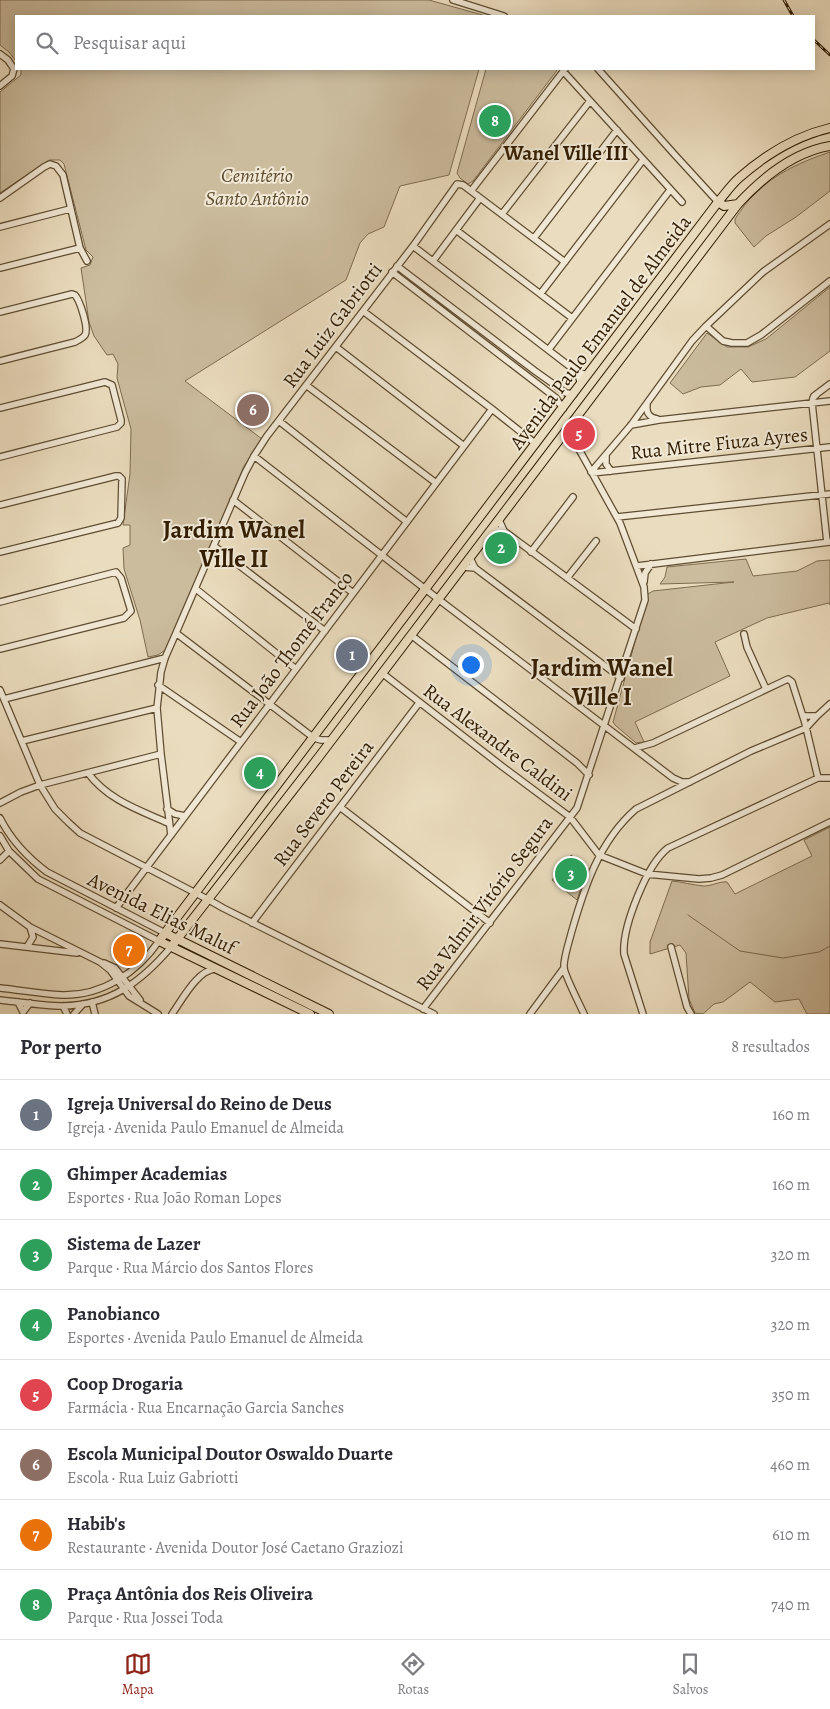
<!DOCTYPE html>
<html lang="pt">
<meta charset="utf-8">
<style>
body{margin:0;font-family:Alegreya,serif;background:#f7f7f7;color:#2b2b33}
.you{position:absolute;left:470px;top:664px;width:18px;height:18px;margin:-12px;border:4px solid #fff;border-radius:50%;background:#1a73e8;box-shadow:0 0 0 8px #1a73e833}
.badge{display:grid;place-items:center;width:32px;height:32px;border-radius:50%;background:#8f2418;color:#fff;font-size:16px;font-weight:700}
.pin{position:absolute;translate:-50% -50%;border:2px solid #fff;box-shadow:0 1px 5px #0006}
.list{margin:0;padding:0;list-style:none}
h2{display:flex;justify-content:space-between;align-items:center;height:65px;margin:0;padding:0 20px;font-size:21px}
h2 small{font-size:16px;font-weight:400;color:#7c7c81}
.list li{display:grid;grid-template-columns:32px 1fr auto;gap:15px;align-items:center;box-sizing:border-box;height:70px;padding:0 20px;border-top:1px solid #e1e1e2}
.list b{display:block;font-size:19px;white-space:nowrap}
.list p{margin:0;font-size:16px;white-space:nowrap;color:#7c7c81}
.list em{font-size:16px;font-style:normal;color:#7c7c81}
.icon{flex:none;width:28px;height:28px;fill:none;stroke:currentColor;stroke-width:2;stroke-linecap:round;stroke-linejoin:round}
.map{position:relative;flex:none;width:830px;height:1014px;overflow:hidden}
.search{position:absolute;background:#fff;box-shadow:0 2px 12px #0003;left:15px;right:15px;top:15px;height:55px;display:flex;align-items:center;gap:12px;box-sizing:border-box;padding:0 18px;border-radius:0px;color:#7c7c81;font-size:19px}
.sheet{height:625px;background:#fff}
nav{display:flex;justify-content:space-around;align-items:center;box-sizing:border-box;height:70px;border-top:1px solid #e1e1e2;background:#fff;font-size:14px;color:#7c7c81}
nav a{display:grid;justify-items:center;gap:2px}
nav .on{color:#8f2418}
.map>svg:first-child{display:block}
.green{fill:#cbbc9e;stroke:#7e6c50}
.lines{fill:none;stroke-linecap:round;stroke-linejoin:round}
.stream{stroke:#7a694c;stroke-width:1}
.minor-casing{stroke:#5f4d31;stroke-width:8}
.major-casing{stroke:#311d02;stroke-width:10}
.minor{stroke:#f1e8d5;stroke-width:5.5}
.major{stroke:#eadcbe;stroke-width:8}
.rail-casing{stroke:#311d02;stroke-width:3}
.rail{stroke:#f1e8d5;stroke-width:1;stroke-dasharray:4;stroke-linecap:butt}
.labels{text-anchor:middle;stroke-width:4;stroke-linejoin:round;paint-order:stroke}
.park-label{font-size:20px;font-style:italic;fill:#5f4d31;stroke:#f1e8d5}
.street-label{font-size:20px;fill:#311d02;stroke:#f1e8d5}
.neighbourhood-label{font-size:21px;font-weight:bold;fill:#311d02;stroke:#f1e8d5}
.district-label{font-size:25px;font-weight:bold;fill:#311d02;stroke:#f1e8d5}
</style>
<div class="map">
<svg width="830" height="1014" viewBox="0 0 830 1014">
<rect width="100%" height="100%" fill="#eadcbe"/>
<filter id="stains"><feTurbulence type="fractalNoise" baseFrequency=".004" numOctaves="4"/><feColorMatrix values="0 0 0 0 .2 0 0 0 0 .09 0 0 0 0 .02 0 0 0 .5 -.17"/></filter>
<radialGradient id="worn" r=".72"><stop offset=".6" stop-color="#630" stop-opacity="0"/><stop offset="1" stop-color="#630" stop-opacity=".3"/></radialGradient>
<path class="green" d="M 0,0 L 429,0 L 486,16 L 16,16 L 16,61 L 9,52 L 0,45 Z
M 21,69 L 479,69 L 449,175 L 400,186 L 384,227 L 368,234 L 360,243 L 346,280 L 185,381 L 262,439 L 244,466 L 168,648 L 158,655 L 148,657 L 140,620 L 124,569 L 123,548 L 130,545 L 130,525 L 123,525 L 130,474 L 131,429 L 117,378 L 118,364 L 113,354 L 107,355 L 94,336 L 89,322 L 81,268 L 90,265 L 93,257 L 86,250 L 64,164 L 60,160 L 49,160 L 0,193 L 0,92 L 21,75 Z
M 486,69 L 558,69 L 473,181 L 468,184 L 460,178 L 457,173 Z
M 830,152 L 830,191 L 796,217 L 766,236 L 754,247 L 735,223 L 735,219 C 741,210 747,201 755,194 C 775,173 803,161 830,152 Z
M 830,287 L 830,351 L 795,377 L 752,382 L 741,369 L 720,385 L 701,387 L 683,394 L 670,383 L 707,333 L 727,347 L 748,347 L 766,339 Z
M 746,559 L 753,576 L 797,571 L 817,561 L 830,560 L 830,605 L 829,603 L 767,618 L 715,642 L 730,676 L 635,722 L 644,742 L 636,743 L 615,725 L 613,722 L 648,594 L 653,591 L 734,582 L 660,584 L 665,577 L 667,567 Z
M 830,827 L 830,1014 L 807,1014 L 799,999 L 775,1002 L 750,982 L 723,1002 L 714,1004 L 703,1014 L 695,1013 L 689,999 L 686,953 L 680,945 L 650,954 L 650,942 L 672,881 C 682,882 693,885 704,886 C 712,886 720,881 727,882 L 735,894 L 812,856 L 804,840 Z
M 571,855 L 588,868 L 577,900 L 552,880 Z"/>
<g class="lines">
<path class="stream" d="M 688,915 L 740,951 L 783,958 L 819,952 L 830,946"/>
<defs>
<path id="minor" d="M 453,0 L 504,16
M 0,54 L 8,60 L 14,69 L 12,76 L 0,86
M 598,69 L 675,155 L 718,202
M 563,71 L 682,202
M 471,191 L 565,69
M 0,198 L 44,167 L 50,164 L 56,166 L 63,175 L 80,248 L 87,261
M 502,214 L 590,101
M 0,227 L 70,209
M 456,230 L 572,318
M 534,238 L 617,130
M 413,246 L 577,372
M 433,261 L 480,198
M 397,266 L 535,371 L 566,393 L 574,394
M 0,268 L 80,248
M 392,272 L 556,398 L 563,409
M 541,293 L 643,160
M 363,311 L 492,409 L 536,444
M 0,312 L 72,294 L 75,295 C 80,301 89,328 85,335 C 83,338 79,340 75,342 L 0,361
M 706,326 L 723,341 L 732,343 L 747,343 L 761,335 L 830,281
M 336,347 L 464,446
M 549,349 L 670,190
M 581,384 L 577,372 L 587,375
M 306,385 L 436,483
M 817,394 L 813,398 L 812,403 L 827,542
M 814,396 L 830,384
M 647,405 C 646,413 649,417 657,419
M 0,408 L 105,382 L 112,385 L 121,420 L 121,423 L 117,427 L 0,457
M 279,421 L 407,522
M 631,425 L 659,420 L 830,401
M 606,455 L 606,464 L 611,471
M 254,456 L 442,602 L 673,778 L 682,782 L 690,782
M 591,472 L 631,425 L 692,341 L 706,326 L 763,272 L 830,224
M 592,473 L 830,447
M 233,500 L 353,593
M 0,505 L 116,476 L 119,476 L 122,479 L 121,518 L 118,523 L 0,552
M 617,517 L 830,494
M 492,529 L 504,531 L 499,520
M 504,531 L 636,629
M 214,546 L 325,631
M 531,552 L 573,497
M 637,566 L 830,542
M 463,567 L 475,568 L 470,558
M 475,568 L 621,678
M 567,578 L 596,541
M 644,582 L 645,573 L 651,564
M 196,589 L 296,669
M 0,602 L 116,572 L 121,578 L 131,611 L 124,618 L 0,649
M 744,634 L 747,647 L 766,689
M 411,635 L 577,763 L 589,775
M 382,673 L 499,764 L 570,817 L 599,855 L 647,874 L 699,879 L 711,878 L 722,875 L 830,822
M 158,685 L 241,742
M 0,690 L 40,785 L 55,809 L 68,822 L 80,833 L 209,900 L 223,908 L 434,1014
M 4,699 L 165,658
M 817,716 L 830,704
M 331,740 L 321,740 L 314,738 L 176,633 L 245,473 L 254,456 L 267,436 L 413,246 L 457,184 L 463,185 L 471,191 L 565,262
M 22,741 L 157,708
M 635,748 L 653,743 L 788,679 L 792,682 L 805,723 L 818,778
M 88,773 C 108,800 139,810 168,823
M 0,803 L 21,792 L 40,785 L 161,754
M 340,807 L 490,923
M 167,809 L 175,814 L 185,816
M 0,818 C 11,840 27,857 47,872 L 165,933
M 171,835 L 161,754 L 157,708 L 161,672 L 165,658 L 176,633
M 0,836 L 9,851 L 38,879 L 159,941 C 137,973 102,996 62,995 C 41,994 20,990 0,988
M 0,860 L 9,851
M 0,905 L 30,927 L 100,962 L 110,970 L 129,996 L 158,1014
M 116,908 L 492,409
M 252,923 L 419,703
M 0,944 L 77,953
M 27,947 L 33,937 L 30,927
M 671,947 L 687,1007 L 691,1014
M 104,963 L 115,968 L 140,1000
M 0,1000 C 20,1002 42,1006 62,1006 C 111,1005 141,982 171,947
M 18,1002 L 23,1012 L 30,1003
M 92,1002 L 95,1014
M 63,1006 L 67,1014
M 423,1009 L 577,808 L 645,600 L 644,587 L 620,523 L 576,444 L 570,426
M 74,1014 L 83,1004
M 172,1014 C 182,1000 198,969 216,969
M 530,1014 L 564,968
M 584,1014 C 580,1005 565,976 564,968 C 563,960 569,942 571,934 C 584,888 599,841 636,809 L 751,751 L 806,728 L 817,716 L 803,716
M 643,1014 L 624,954 C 622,927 647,864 668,848 L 818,778 L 830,778"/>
<path id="major" d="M 718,202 L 724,206 L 738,204
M 165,933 L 329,1014
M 171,947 L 318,758 L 738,204 C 762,178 794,152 830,146
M 310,1014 L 159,941 L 718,202 C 725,194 731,185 739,178 C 765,155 796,136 830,128"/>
</defs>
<use href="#minor" class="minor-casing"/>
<use href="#major" class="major-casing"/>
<use href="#minor" class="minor"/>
<use href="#major" class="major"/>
<defs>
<path id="rail" d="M 784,0 L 793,16
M 814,40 L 830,55"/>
</defs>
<use href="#rail" class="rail-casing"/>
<use href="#rail" class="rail"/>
</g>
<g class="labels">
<g class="park-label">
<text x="257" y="182">Cemitério<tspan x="257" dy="23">Santo Antônio</tspan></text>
</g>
<g class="street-label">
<text transform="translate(332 325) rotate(-53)" y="7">Rua Luiz Gabriotti</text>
<text transform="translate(600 332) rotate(-53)" y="7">Avenida Paulo Emanuel de Almeida</text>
<text transform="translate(719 443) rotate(-6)" y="7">Rua Mitre Fiuza Ayres</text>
<text transform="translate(291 649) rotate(-53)" y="7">Rua João Thomé Franco</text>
<text transform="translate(498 742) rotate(37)" y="7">Rua Alexandre Caldini</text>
<text transform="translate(323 803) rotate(-53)" y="7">Rua Severo Pereira</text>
<text transform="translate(484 903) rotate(-53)" y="7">Rua Valmir Vitório Segura</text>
<text transform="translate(162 913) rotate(26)" y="7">Avenida Elias Maluf</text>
</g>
<g class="neighbourhood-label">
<text x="566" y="160">Wanel Ville III</text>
</g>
<g class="district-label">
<text x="234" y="538">Jardim Wanel<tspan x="234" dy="29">Ville II</tspan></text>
<text x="602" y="676">Jardim Wanel<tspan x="602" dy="29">Ville I</tspan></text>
</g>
</g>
<rect width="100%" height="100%" filter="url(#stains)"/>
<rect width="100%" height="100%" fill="url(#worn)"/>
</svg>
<div class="you"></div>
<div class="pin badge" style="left:352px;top:655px;background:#6b7280">1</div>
<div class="pin badge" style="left:501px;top:548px;background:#2e9e5b">2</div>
<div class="pin badge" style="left:571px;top:874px;background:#2e9e5b">3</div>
<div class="pin badge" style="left:260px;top:773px;background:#2e9e5b">4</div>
<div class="pin badge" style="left:579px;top:434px;background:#e0444e">5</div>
<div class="pin badge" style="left:253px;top:410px;background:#8d6e63">6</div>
<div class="pin badge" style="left:129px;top:950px;background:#e8710a">7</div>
<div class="pin badge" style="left:495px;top:121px;background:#2e9e5b">8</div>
<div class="search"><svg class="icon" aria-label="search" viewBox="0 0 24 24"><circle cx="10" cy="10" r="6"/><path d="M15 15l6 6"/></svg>Pesquisar aqui</div>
</div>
<section class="sheet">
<h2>Por perto<small>8 resultados</small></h2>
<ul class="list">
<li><span class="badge" style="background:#6b7280">1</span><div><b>Igreja Universal do Reino de Deus</b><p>Igreja · Avenida Paulo Emanuel de Almeida</p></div><em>160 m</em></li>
<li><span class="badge" style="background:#2e9e5b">2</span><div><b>Ghimper Academias</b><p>Esportes · Rua João Roman Lopes</p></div><em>160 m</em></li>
<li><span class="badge" style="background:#2e9e5b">3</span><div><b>Sistema de Lazer</b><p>Parque · Rua Márcio dos Santos Flores</p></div><em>320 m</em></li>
<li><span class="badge" style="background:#2e9e5b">4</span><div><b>Panobianco</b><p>Esportes · Avenida Paulo Emanuel de Almeida</p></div><em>320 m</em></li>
<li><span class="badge" style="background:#e0444e">5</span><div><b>Coop Drogaria</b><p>Farmácia · Rua Encarnação Garcia Sanches</p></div><em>350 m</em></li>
<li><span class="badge" style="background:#8d6e63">6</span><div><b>Escola Municipal Doutor Oswaldo Duarte</b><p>Escola · Rua Luiz Gabriotti</p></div><em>460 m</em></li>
<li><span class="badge" style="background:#e8710a">7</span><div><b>Habib's</b><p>Restaurante · Avenida Doutor José Caetano Graziozi</p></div><em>610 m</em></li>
<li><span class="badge" style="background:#2e9e5b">8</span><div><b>Praça Antônia dos Reis Oliveira</b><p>Parque · Rua Jossei Toda</p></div><em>740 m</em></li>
</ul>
</section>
<nav>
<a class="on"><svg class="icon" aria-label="map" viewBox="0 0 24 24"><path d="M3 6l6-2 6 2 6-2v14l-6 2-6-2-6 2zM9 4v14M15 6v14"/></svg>Mapa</a>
<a><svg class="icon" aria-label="directions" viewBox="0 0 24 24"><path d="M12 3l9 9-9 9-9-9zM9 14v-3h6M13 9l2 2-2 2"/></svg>Rotas</a>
<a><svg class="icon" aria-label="saved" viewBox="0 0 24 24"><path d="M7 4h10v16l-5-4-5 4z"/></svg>Salvos</a>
</nav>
